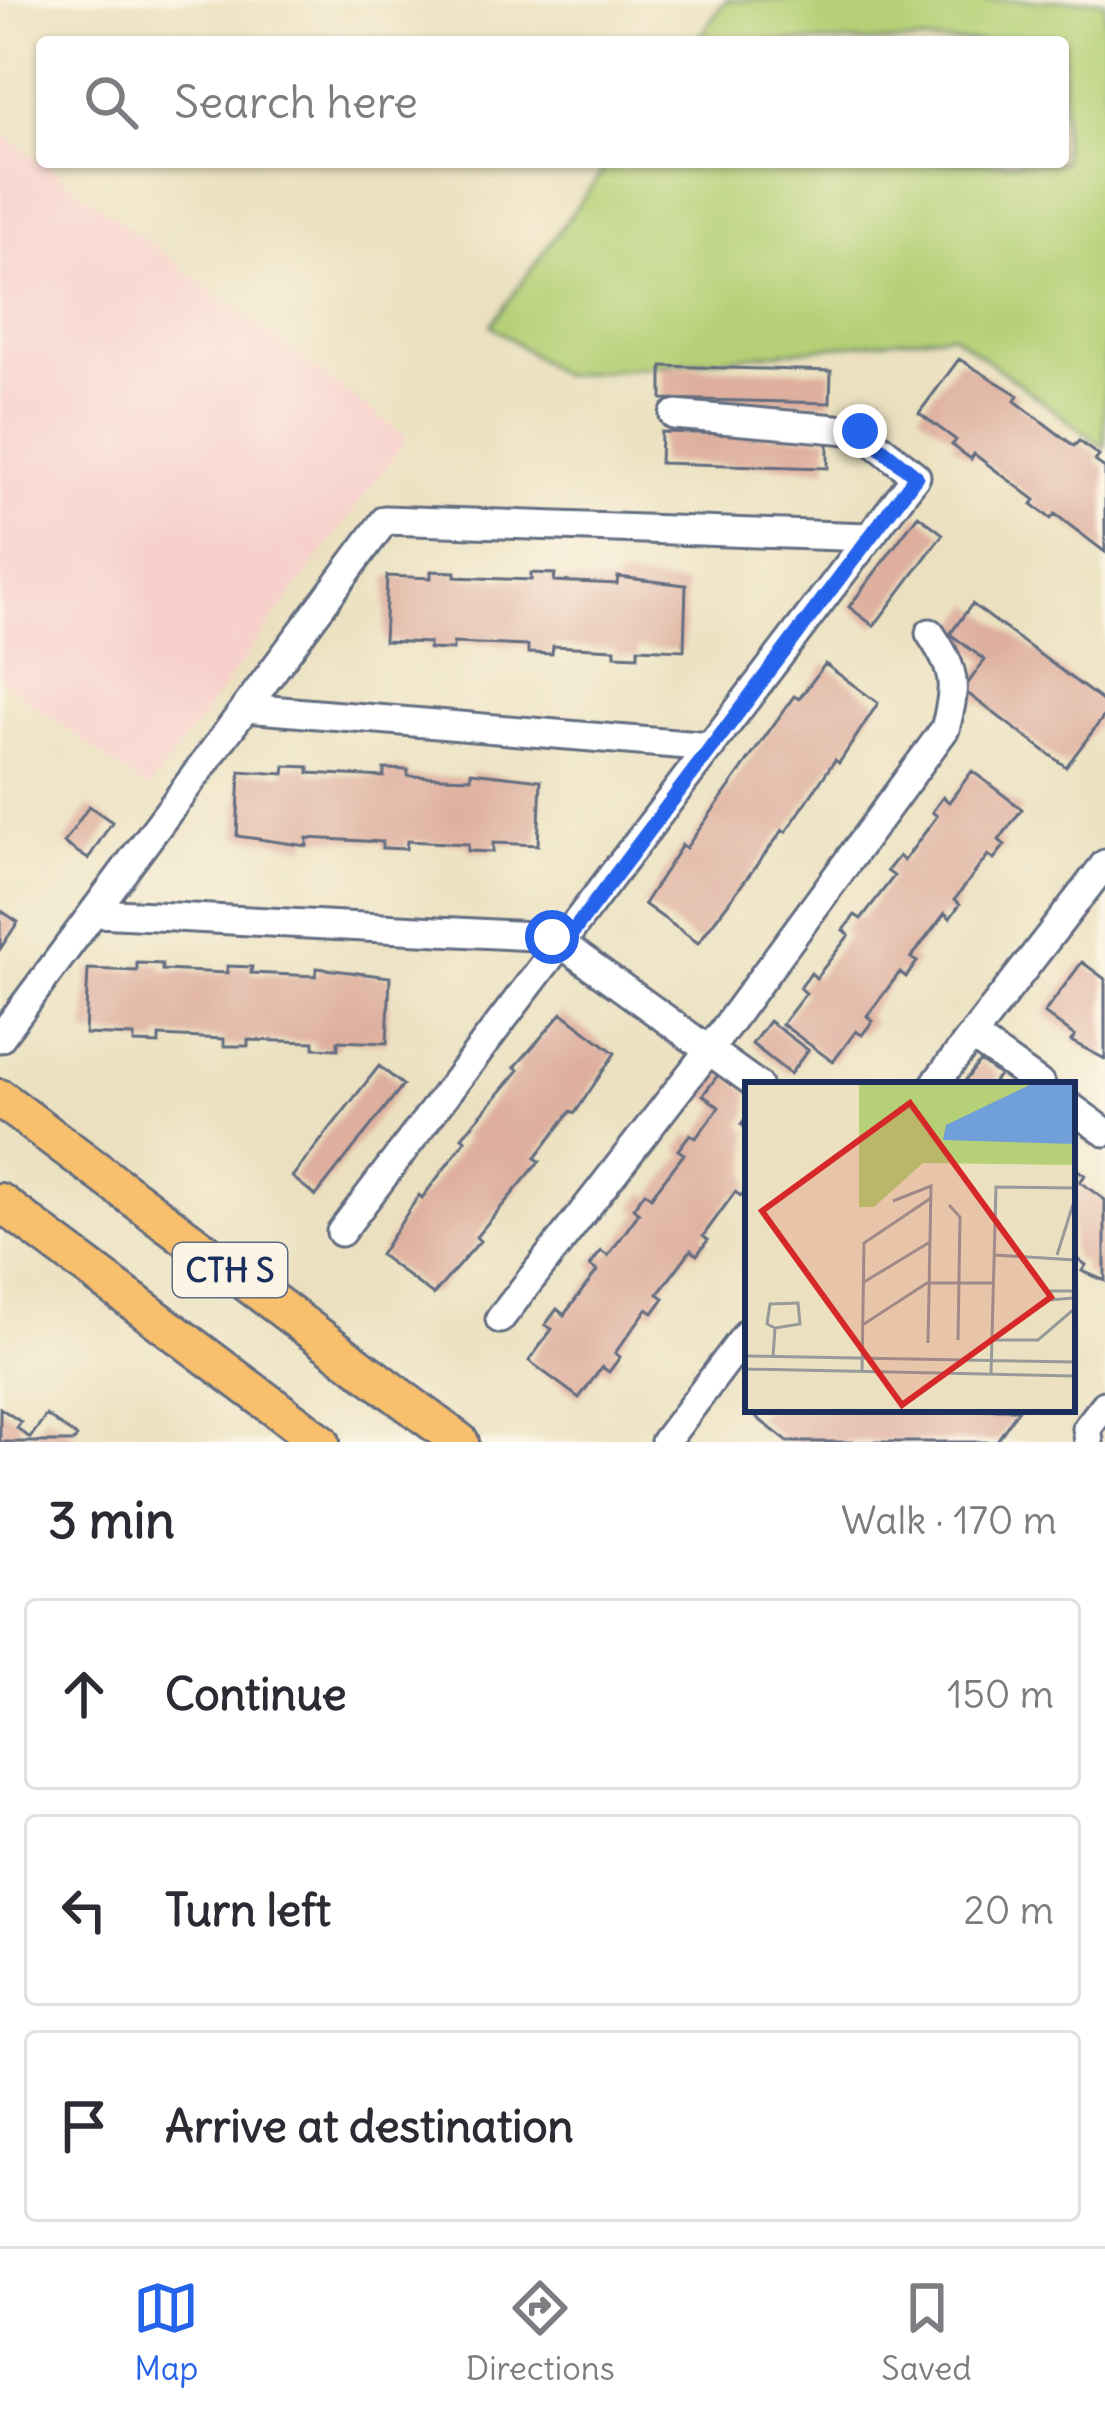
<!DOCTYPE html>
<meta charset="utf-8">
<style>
body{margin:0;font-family:Delius,sans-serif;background:#f7f7f7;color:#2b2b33}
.stop{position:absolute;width:36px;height:36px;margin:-27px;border:9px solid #2563eb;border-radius:50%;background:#fff}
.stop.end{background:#2563eb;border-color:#fff;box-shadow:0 3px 12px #0008}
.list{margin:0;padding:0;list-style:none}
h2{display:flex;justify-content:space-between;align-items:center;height:156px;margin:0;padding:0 48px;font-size:51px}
h2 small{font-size:39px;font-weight:400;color:#7c7c81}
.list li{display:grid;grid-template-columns:78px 1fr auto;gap:36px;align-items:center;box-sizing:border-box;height:192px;margin:0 24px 24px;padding:0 24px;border:3px solid #e1e1e2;border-radius:12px}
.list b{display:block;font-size:45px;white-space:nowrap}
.list em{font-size:39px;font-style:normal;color:#7c7c81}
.icon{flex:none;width:66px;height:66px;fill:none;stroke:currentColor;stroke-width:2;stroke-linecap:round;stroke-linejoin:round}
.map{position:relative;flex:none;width:1105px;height:1442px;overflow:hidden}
.search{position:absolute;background:#fff;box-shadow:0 3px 9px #0004;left:36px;right:36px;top:36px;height:132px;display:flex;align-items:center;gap:30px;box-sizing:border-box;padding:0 42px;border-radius:12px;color:#7c7c81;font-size:45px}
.sheet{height:804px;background:#fff}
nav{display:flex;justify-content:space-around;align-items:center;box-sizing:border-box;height:168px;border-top:3px solid #e1e1e2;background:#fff;font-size:33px;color:#7c7c81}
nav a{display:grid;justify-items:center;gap:6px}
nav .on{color:#2563eb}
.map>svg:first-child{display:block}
.built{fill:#f7d0cc}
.green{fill:#b5d076;stroke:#68806a;stroke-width:3}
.building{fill:#deaf9e}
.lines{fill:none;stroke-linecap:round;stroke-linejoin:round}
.minor-casing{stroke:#646d80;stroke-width:33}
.major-casing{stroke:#646d80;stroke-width:42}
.minor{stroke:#fff;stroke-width:27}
.major{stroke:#f8bf6c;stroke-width:36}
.route{stroke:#2563eb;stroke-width:15}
.labels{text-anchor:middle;stroke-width:10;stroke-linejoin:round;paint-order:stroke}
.shield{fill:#fcf5e5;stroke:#5e6a86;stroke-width:3}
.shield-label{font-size:33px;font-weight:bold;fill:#1b2f5e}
.inset-road{fill:none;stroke:#989a99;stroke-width:3}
.view{fill:#d62828;fill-opacity:0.15;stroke:#d62828;stroke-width:6}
.inset-edge{fill:none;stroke:#1b2f5e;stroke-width:6}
</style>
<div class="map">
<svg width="1105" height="1442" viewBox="0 0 1105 1442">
<rect width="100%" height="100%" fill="#fcf5e5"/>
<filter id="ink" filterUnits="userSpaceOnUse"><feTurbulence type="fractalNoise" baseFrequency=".00833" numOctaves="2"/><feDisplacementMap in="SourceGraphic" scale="24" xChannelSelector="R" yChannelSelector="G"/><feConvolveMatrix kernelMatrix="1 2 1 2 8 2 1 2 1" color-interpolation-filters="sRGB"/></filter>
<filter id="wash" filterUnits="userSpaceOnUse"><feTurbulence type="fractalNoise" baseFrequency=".004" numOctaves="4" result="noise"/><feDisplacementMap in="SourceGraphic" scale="48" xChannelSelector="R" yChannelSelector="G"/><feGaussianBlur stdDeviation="2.7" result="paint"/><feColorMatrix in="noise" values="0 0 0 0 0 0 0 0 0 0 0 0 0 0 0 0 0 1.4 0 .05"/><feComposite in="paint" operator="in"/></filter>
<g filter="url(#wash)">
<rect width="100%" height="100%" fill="#ebe1c0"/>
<path class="built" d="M 0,131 L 407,438 L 148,790 L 0,679 Z"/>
<path class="green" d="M 726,0 L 1105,0 L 1105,448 L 952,334 L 561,376 L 491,325 L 609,162 L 1063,162 L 1063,42 L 696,42 Z"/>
<g id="blocks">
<path class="building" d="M 959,359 L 1018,395 L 1015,401 L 1074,446 L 1079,441 L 1099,456 L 1095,461 L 1105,468 L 1105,552 L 1055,514 L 1051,519 L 1032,504 L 1035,500 L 974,454 L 971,459 L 952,445 L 956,440 L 919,413 Z
M 662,366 L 831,371 L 830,403 L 662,399 Z
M 661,432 L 828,437 L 828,468 L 660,463 Z
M 918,515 L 943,534 L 874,626 L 849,607 Z
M 431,571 L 455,572 L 455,577 L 531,580 L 531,573 L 555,574 L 554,581 L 617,584 L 618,577 L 686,585 L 684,650 L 638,648 L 638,656 L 615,655 L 615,649 L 553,646 L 552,654 L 528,653 L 528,646 L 453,643 L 453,650 L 429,649 L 429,643 L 384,641 L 387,576 L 431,578 Z
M 972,604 L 1105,703 L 1105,715 L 1066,767 L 963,690 L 985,660 L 950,634 Z
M 825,664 L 878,703 L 839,763 L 835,760 L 786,832 L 783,830 L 698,943 L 644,904 L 682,845 L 686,848 L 794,696 L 799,699 Z
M 285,766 L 309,767 L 309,773 L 384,777 L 384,769 L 408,770 L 408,776 L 471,778 L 471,772 L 541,780 L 538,845 L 493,843 L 493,852 L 468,851 L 468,844 L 407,841 L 406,849 L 382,848 L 382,842 L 307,838 L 307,846 L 237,836 L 240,771 L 284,774 Z
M 972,771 L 1022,809 L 999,840 L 1005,845 L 994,859 L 988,855 L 955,899 L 960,904 L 950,918 L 945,913 L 911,958 L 917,962 L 906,977 L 900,972 L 867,1016 L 873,1021 L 862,1035 L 856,1031 L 833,1062 L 782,1024 L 806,993 L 800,988 L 811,973 L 816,978 L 849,935 L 843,930 L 855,915 L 861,919 L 894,876 L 887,871 L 899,856 L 904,861 L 937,816 L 932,812 L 943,797 L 949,802 Z
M 89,806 L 112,822 L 88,859 L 64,843 Z
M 0,910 L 18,922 L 0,949 Z
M 1082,962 L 1105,979 L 1105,1059 L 1071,1041 L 1075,1036 L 1044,1013 Z
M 137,963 L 162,964 L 162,970 L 227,973 L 227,966 L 252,967 L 251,973 L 316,976 L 317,968 L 390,977 L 387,1043 L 338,1041 L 338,1049 L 314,1048 L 314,1042 L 248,1040 L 248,1046 L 224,1046 L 224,1039 L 159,1036 L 159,1044 L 134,1043 L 134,1036 L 85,1034 L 88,969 L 137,971 Z
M 562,1013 L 615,1053 L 575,1113 L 571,1111 L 535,1158 L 540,1161 L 476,1237 L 480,1241 L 433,1295 L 380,1255 L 419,1195 L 422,1198 L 466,1140 L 462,1137 L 519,1070 L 515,1067 Z
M 769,1021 L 808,1050 L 790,1074 L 752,1044 Z
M 980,1061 L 999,1075 L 991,1085 L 962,1085 Z
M 379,1066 L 403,1085 L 316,1196 L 292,1177 Z
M 721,1071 L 748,1091 L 748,1115 L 741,1124 L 748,1130 L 748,1187 L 741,1196 L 735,1192 L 703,1236 L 708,1240 L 697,1255 L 691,1250 L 658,1294 L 664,1298 L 653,1313 L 647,1309 L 615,1353 L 620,1357 L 609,1372 L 602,1367 L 579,1398 L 529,1361 L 552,1329 L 545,1325 L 557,1309 L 564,1315 L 597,1271 L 590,1266 L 601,1251 L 608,1256 L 639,1213 L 633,1208 L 645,1192 L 651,1197 L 684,1154 L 678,1150 L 690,1134 L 696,1138 L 719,1107 L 703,1095 Z
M 1072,1166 L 1085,1175 L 1080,1182 L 1105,1200 L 1105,1281 L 1082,1271 L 1086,1265 L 1072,1255 Z
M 0,1408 L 21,1422 L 17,1428 L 30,1438 L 46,1415 L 77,1437 L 73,1442 L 0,1442 Z
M 763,1409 L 895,1409 L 902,1414 L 906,1409 L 1019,1409 L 996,1442 L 788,1442 L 756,1417 Z"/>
</g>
</g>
<g filter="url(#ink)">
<use href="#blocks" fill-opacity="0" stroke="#646d80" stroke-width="3"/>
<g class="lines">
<defs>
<path id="minor" d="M 246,708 L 711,747
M 97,913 L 552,937 L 757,1085
M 972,1036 L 1041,1085
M 0,1038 L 385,520 L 869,537
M 934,1085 L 1105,864
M 1072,1108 L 1105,1132
M 341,1232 L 916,476 L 860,431 L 674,415
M 500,1319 L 709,1050 L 945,729 C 957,684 956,672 930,633
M 665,1442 L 748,1332
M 1089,1442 L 1087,1428 L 1105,1405"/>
<path id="major" d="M 0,1098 L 460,1442
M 0,1202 L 321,1442"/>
</defs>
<use href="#minor" class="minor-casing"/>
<use href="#major" class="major-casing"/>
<use href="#minor" class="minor"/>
<use href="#major" class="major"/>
</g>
</g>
<g class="lines" filter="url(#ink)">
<path class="route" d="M 552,937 L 563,945 L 916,476 L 860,431"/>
</g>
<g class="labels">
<rect class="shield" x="173" y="1243" width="114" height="54" rx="9"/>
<g class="shield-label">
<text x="230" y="1282">CTH S</text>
</g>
</g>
<g transform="translate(745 1082)">
<rect width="330" height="330" fill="#ebe1c0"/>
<path d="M 114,0 L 330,0 L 330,83 L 178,81 L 129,125 L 114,125 Z" fill="#b5d076"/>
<path d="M 291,0 L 330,0 L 330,62 L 198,58 L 201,43 Z" fill="#709fd9"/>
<path class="inset-road" d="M 148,119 L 186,104 L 183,261M 204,123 L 215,135 L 213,258M 249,173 L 330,178M 312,173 L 330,116M 119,200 L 185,160M 328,216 L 305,218 L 302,209 L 328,209 L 330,235M 119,242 L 182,201 L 248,201M 248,258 L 293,258 L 328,228M 0,274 L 330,280M 28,275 L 30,246 L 55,242 L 53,221 L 25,222 L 22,242 L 30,246M 0,287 L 330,294M 117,290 L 119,161 L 186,116M 246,292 L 251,105 L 330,106"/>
<path class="view" d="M 165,21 L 306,215 L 157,323 L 17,129 Z"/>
<rect width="330" height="330" class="inset-edge"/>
</g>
</svg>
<div class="stop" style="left:552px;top:937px"></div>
<div class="stop end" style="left:860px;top:431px"></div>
<div class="search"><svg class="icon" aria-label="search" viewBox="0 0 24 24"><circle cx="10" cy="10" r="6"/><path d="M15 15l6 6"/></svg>Search here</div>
</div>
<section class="sheet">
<h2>3 min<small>Walk · 170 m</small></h2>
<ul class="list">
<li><svg class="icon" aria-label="ahead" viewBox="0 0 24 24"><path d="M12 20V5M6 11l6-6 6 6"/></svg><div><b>Continue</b></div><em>150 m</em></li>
<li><svg class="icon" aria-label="left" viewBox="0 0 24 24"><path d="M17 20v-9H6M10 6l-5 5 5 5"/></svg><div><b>Turn left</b></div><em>20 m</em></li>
<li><svg class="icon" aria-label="arrive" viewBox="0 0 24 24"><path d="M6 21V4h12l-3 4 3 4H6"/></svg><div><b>Arrive at destination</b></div></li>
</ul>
</section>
<nav>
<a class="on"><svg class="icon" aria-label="map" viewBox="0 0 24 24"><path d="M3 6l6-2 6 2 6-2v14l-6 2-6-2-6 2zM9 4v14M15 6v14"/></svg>Map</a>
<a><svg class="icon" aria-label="directions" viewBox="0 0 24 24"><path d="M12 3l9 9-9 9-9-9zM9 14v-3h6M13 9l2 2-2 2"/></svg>Directions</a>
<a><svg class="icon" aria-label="saved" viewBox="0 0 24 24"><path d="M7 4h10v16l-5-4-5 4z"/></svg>Saved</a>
</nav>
